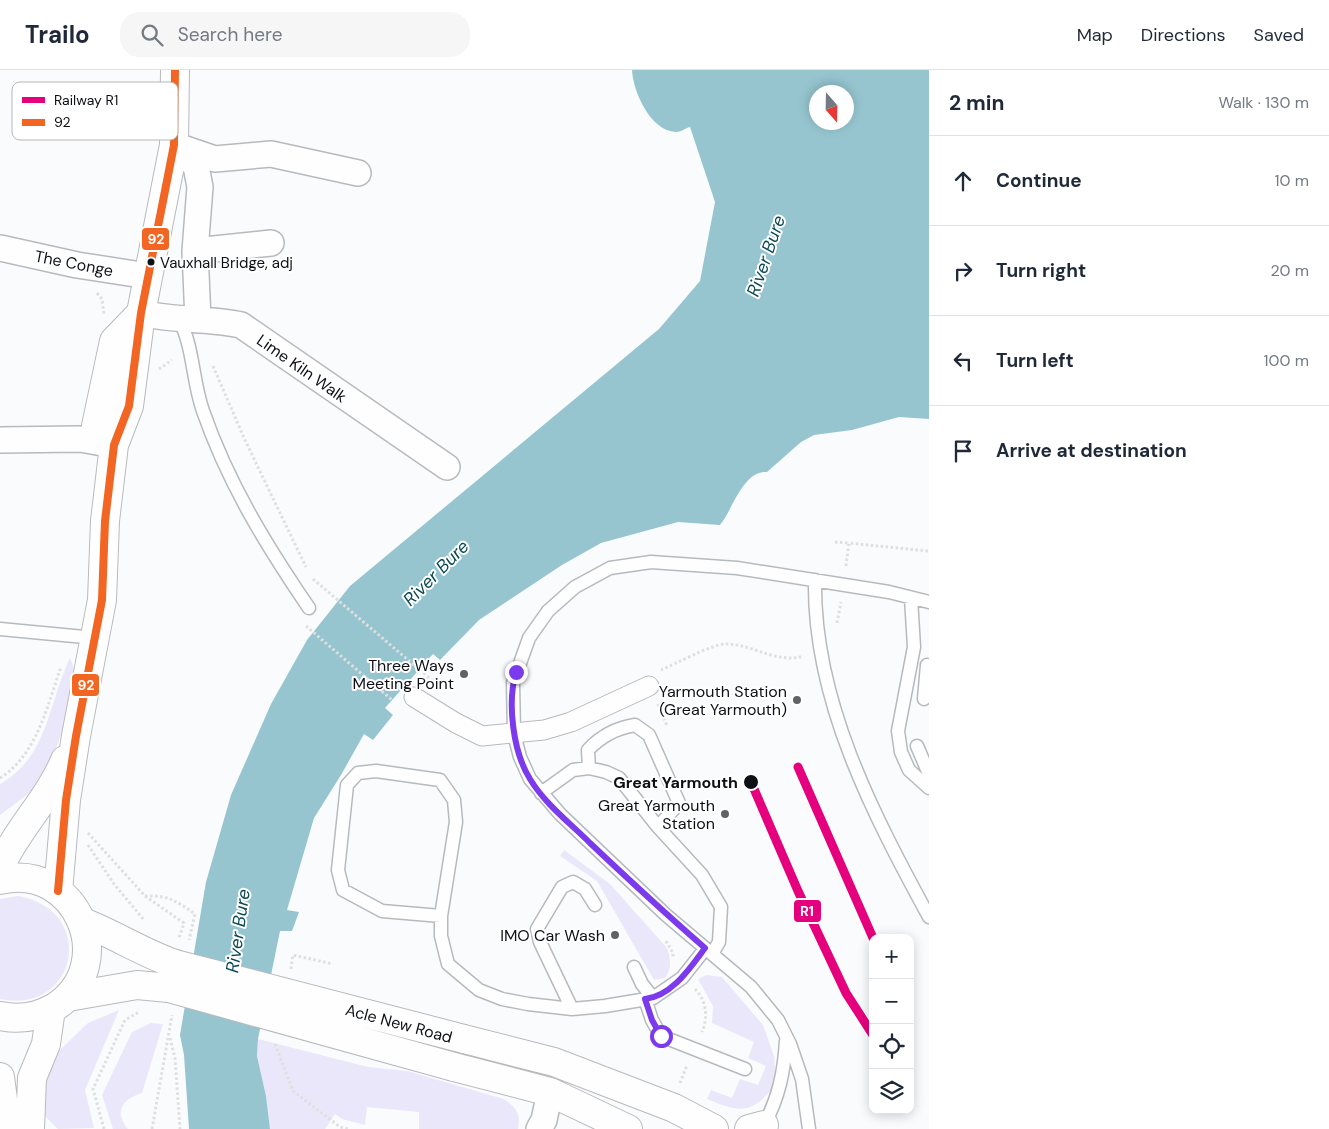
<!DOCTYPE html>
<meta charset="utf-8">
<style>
body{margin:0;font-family:"DM Sans",sans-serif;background:#f6f6f7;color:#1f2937}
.controls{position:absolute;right:15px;bottom:15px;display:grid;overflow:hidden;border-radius:10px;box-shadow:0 2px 12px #0003}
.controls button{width:45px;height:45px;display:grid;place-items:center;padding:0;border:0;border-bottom:1px solid #e0e1e3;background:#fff;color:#1f2937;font:25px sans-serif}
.compass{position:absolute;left:809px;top:15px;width:45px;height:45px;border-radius:50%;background:#fff;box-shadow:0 2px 12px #0003;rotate:160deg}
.stop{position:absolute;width:15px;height:15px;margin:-11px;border:4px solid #7c3aed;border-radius:50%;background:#fff}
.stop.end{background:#7c3aed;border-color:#fff;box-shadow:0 1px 5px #0008}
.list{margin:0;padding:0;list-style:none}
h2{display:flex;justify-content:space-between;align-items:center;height:65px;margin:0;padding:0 20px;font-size:21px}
h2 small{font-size:16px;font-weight:400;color:#747a83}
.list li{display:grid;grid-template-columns:32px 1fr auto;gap:15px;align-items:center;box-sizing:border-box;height:90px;padding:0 20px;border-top:1px solid #e0e1e3}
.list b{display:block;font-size:19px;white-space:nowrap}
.list em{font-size:16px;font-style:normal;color:#747a83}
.icon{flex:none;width:28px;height:28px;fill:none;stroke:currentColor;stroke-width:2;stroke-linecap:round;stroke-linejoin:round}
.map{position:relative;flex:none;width:929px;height:1059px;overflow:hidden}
header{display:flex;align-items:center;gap:30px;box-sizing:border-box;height:70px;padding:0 25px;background:#fff;border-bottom:1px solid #e0e1e3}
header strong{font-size:24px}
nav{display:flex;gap:28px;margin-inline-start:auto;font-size:18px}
.search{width:350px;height:45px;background:#f6f6f7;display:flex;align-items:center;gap:12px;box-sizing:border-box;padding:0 18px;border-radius:20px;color:#747a83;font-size:19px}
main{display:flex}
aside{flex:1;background:#fff}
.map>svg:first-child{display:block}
.green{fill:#eae7fb}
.water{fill:#96c5d0;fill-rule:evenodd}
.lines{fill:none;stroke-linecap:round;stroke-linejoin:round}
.service-casing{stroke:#b7babd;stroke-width:15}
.pedestrian-casing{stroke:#b7babd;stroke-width:21}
.minor-casing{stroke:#b7babd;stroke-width:28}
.secondary-casing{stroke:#b7babd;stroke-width:30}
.primary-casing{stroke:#b7babd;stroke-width:30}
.path{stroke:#dfdfdf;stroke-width:3;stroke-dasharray:2.5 2.5;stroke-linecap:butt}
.service{stroke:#fefeff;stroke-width:12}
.pedestrian{stroke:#fefeff;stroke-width:19}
.minor{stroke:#fefeff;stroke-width:25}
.secondary{stroke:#fefeff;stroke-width:28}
.primary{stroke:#fefeff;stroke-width:28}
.primary-bridge-casing{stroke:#b7babd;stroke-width:30;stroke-linecap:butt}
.primary-bridge{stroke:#fefeff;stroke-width:28}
.bus-1-casing{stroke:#fff;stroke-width:11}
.bus-1{stroke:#f26522;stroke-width:8}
.rail-1-casing{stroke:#fff;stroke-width:12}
.rail-1{stroke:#e5007d;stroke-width:9}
.route{stroke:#7c3aed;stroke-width:6}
.bus-dot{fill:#0d1014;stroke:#fff;stroke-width:2}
.poi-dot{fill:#606266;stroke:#fff;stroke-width:2}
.labels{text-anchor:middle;stroke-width:4;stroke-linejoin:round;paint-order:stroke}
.bus-label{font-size:15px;fill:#0d1014;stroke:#fff;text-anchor:start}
.street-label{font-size:16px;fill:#0d1014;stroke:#fff}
.poi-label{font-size:16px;fill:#0d1014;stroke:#fff;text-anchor:end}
.stop-label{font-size:16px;font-weight:bold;fill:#0d1014;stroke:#fff;text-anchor:end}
.water-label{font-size:18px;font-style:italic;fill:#0b4954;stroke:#fff}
.key{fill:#fff;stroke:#b6b7b8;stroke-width:1}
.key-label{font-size:14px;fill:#0d1014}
.line-badge{stroke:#fff;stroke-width:2}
.badge-label{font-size:14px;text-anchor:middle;font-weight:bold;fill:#fff}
</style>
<header>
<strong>Trailo</strong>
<div class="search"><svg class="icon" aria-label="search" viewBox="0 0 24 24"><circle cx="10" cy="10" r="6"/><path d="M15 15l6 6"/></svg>Search here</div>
<nav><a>Map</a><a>Directions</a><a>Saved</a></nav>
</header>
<main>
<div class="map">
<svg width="929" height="1059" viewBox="0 0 929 1059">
<rect width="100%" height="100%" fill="#fafbfd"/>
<path class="green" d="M 70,588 C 72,593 74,598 74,603 C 74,626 56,688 43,707 C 33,722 15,734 0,745 L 0,714 C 48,687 48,634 70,588 Z
M 564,780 L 610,814 L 667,878 C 671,890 672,898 665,908 L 654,910 L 597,811 L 560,786 Z
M 18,826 C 98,840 78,945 0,929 L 0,829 Z
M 706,905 L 722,907 L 763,955 L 774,986 L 776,1013 C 753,1045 741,1043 707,1029 L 711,1020 L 732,1028 L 740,1009 L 758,1015 L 766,996 L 748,988 L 754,972 L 712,953 L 713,936 L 698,909 Z
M 119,940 L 85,1020 L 94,1058 L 58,1059 L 45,1046 L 41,1035 L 48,999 L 60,980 L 88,953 Z
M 151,953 L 163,954 L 142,1023 C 123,1029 113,1041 128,1059 L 113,1059 L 102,1025 L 132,962 Z
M 258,969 L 368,997 L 407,1001 L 504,1029 C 517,1038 521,1044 518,1059 L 419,1059 L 419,1042 L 367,1037 L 365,1055 L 342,1049 L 335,1044 L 325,1059 L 270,1059 L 266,1026 L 257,986 Z"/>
<path class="water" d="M 632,0 L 929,0 L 929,349 L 899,347 L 852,360 L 814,365 L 801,372 L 767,402 C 743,400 732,441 720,455 L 678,452 L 601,473 L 562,495 L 479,550 L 440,590 L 433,584 L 385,638 L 393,645 L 373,670 L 364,664 L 341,705 L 314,748 L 287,840 L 299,842 L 292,861 L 280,861 L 258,969 L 257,986 L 266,1026 L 270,1059 L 189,1059 L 184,985 L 180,965 L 206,812 L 231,725 L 271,634 L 307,570 L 350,516 L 659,259 L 700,211 L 715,132 L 690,57 C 685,58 682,62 676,62 C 650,61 633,21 632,0 ZM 816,22 L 846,22 L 846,52 L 816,52 Z"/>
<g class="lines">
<defs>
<path id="service" d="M 179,249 C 194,278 192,310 203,341 C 228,413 266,475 309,538
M 815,510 C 813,630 873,744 929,847
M 911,528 L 914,577 L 898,661 L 901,682 L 909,700 L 929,718
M 0,559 L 95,568
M 924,629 L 927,595
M 917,676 L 929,704
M 589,698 L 588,680 C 601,666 616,658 635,655 L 649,665 L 679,733 L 658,757
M 541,723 L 573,700 L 589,698 L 606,702 L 619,708 L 658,757 L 702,805 L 721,837 L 719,872 L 712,884
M 441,846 L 382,841 L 343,820 L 338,800 L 347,715 L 358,703 L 376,701 L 440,710 L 454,730 L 456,752 L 441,846 L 441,866 L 448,894 L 479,920 L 502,929 L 528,934 L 572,939 L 605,936 L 653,928 L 682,908 L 705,879
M 634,897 L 642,914 L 653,928
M 645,929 L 652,950 L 661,966 L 745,999
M 572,939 L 540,872 L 537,859 L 562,817 L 573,812 L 585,819 L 595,835
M 764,1055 C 779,1027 784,1002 786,971
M 809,1059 L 802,1009 L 790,974 L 778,950 L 751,917 L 666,845 L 560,744 L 530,709 L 520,687 L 514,664 L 513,613 L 529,568 L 548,541 L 575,517 L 610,498 L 651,492 L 737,498 L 889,522 L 929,532"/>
<path id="pedestrian" d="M 414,627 L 456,653 L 482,666 L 544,660 L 571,652 L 649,616"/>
<path id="minor" d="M 174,75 L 215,89 L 271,84 L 358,103
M 176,77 L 196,96 L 200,117 L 195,181 L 198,250
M 0,178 L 77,195 L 148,206
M 195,181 L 271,173
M 141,243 C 174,251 208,248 241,255 L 447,397
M 0,370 L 80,369 L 114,375
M 539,1059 L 544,1050 L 550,1022"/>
<path id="secondary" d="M 114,375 L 96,356 L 114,271 L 141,243
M 0,797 C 17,759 49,729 65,690
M 58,821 L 66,730 L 76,666 L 102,530 L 105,451 L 114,375 L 129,336 L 141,243 L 174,75 L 175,0"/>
<path id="primary" d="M 0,810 C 76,791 121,894 55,937 C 38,947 19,950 0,946
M 83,852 C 114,864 143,883 175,894
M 68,927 L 137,915 L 169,918
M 464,969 L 554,992 L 674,1038 L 714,1059
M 454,997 L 550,1022 L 628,1059
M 0,1007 L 7,1059
M 30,1059 L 32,1008 L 46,974 L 51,939
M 749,1059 L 764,1055"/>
</defs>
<use href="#service" class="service-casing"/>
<use href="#pedestrian" class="pedestrian-casing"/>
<use href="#minor" class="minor-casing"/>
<use href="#secondary" class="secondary-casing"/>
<use href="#primary" class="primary-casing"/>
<path class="path" d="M 97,223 L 102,229 L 104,245
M 213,296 L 244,368 L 306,497
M 159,299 L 172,290
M 835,472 L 849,473
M 846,496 L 849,473 L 929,481
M 313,509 L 434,612
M 837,553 L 841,532
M 306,556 L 392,630
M 661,600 C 675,594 713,574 725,574 C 754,574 774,594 804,586
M 658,634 L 667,656
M 0,708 C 37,685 47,636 61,597
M 88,763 L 145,826 L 184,853 L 179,868
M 88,775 L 114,814 L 144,850
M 145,826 C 169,825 176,831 195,844 L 189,870
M 666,871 L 673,883 L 673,888
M 291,899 L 293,885 L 333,894
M 695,919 C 707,931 708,948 702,962
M 170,968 L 175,988 L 180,1059
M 275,974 L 293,1021 L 340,1057 L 349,1059
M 680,1013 L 687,995
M 104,1059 L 93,1019 L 125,950 L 139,942
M 152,1059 L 172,945"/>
<use href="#service" class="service"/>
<use href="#pedestrian" class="pedestrian"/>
<use href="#minor" class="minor"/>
<use href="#secondary" class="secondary"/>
<use href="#primary" class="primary"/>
<defs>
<path id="primary-bridge" d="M 175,894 L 464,969
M 169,918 L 454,997"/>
</defs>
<use href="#primary-bridge" class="primary-bridge-casing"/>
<use href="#primary-bridge" class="primary-bridge"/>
<defs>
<path id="bus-1" d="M 58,821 L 66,730 L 76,666 L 102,530 L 105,451 L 114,375 L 129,336 L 141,243 L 174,75 L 175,0"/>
</defs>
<use href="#bus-1" class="bus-1-casing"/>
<use href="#bus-1" class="bus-1"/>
<defs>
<path id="rail-1" d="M 798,697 L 873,868
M 751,712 L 798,821 L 846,923 L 873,965"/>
</defs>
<use href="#rail-1" class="rail-1-casing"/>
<use href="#rail-1" class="rail-1"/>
</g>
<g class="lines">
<path class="route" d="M 516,602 C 507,633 513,682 530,709 C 545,734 570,753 590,773 C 628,809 666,844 705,878 C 690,898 672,926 645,929 L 652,950 L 661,966"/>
</g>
<g class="bus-dot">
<circle cx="151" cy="192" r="4.5"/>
<circle cx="751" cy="712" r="8"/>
</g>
<g class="poi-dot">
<circle cx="464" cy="604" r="5"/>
<circle cx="797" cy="630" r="5"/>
<circle cx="725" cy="744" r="5"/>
<circle cx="615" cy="865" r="5"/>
</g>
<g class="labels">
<g class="bus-label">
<text x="160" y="198">Vauxhall Bridge, adj</text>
</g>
<g class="street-label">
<text transform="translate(74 193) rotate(11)" y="6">The Conge</text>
<text transform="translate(302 298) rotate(35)" y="6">Lime Kiln Walk</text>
<text transform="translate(399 953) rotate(15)" y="6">Acle New Road</text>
</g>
<g class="poi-label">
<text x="454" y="601">Three Ways<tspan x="454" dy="18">Meeting Point</tspan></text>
<text x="787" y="627">Yarmouth Station<tspan x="787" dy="18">(Great Yarmouth)</tspan></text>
<text x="715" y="741">Great Yarmouth<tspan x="715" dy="18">Station</tspan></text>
<text x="605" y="871">IMO Car Wash</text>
</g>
<g class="stop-label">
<text x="738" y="718">Great Yarmouth</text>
</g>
<g class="water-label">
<text transform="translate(766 186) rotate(-71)" y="6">River Bure</text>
<text transform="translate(436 503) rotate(-45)" y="6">River Bure</text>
<text transform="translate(238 861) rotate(-82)" y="6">River Bure</text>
</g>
</g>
<rect x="12" y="12" width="166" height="58" rx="8" class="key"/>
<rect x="22" y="27" width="23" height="6" fill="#e5007d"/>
<rect x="22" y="49" width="23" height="7" fill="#f26522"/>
<g class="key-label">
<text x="54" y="35">Railway R1</text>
<text x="54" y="57">92</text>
</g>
<g class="line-badge">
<rect x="141" y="157" width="29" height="24" rx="5" fill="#f26522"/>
<rect x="71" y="603" width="29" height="24" rx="5" fill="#f26522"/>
<rect x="793" y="829" width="29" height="24" rx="5" fill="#e5007d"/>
</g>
<g class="badge-label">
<text x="156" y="174">92</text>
<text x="86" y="620">92</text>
<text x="807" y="846">R1</text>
</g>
</svg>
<div class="controls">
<button>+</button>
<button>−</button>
<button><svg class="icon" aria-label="locate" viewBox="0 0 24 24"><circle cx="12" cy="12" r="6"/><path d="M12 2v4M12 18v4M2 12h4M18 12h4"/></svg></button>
<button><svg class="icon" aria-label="layers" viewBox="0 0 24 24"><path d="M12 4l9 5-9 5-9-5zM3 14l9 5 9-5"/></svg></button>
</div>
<svg class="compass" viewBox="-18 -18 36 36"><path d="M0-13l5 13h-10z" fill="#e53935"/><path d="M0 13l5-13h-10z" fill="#747a83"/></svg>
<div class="stop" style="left:661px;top:966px"></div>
<div class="stop end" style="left:516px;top:602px"></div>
</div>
<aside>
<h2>2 min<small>Walk · 130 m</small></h2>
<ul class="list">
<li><svg class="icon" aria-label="ahead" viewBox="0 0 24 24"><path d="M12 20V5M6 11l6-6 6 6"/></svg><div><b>Continue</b></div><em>10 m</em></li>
<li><svg class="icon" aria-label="right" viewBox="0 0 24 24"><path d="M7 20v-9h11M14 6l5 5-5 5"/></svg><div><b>Turn right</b></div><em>20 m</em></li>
<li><svg class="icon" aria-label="left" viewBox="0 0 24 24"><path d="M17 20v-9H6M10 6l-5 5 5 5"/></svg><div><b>Turn left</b></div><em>100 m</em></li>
<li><svg class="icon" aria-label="arrive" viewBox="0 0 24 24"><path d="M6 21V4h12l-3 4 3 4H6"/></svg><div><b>Arrive at destination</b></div></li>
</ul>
</aside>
</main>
